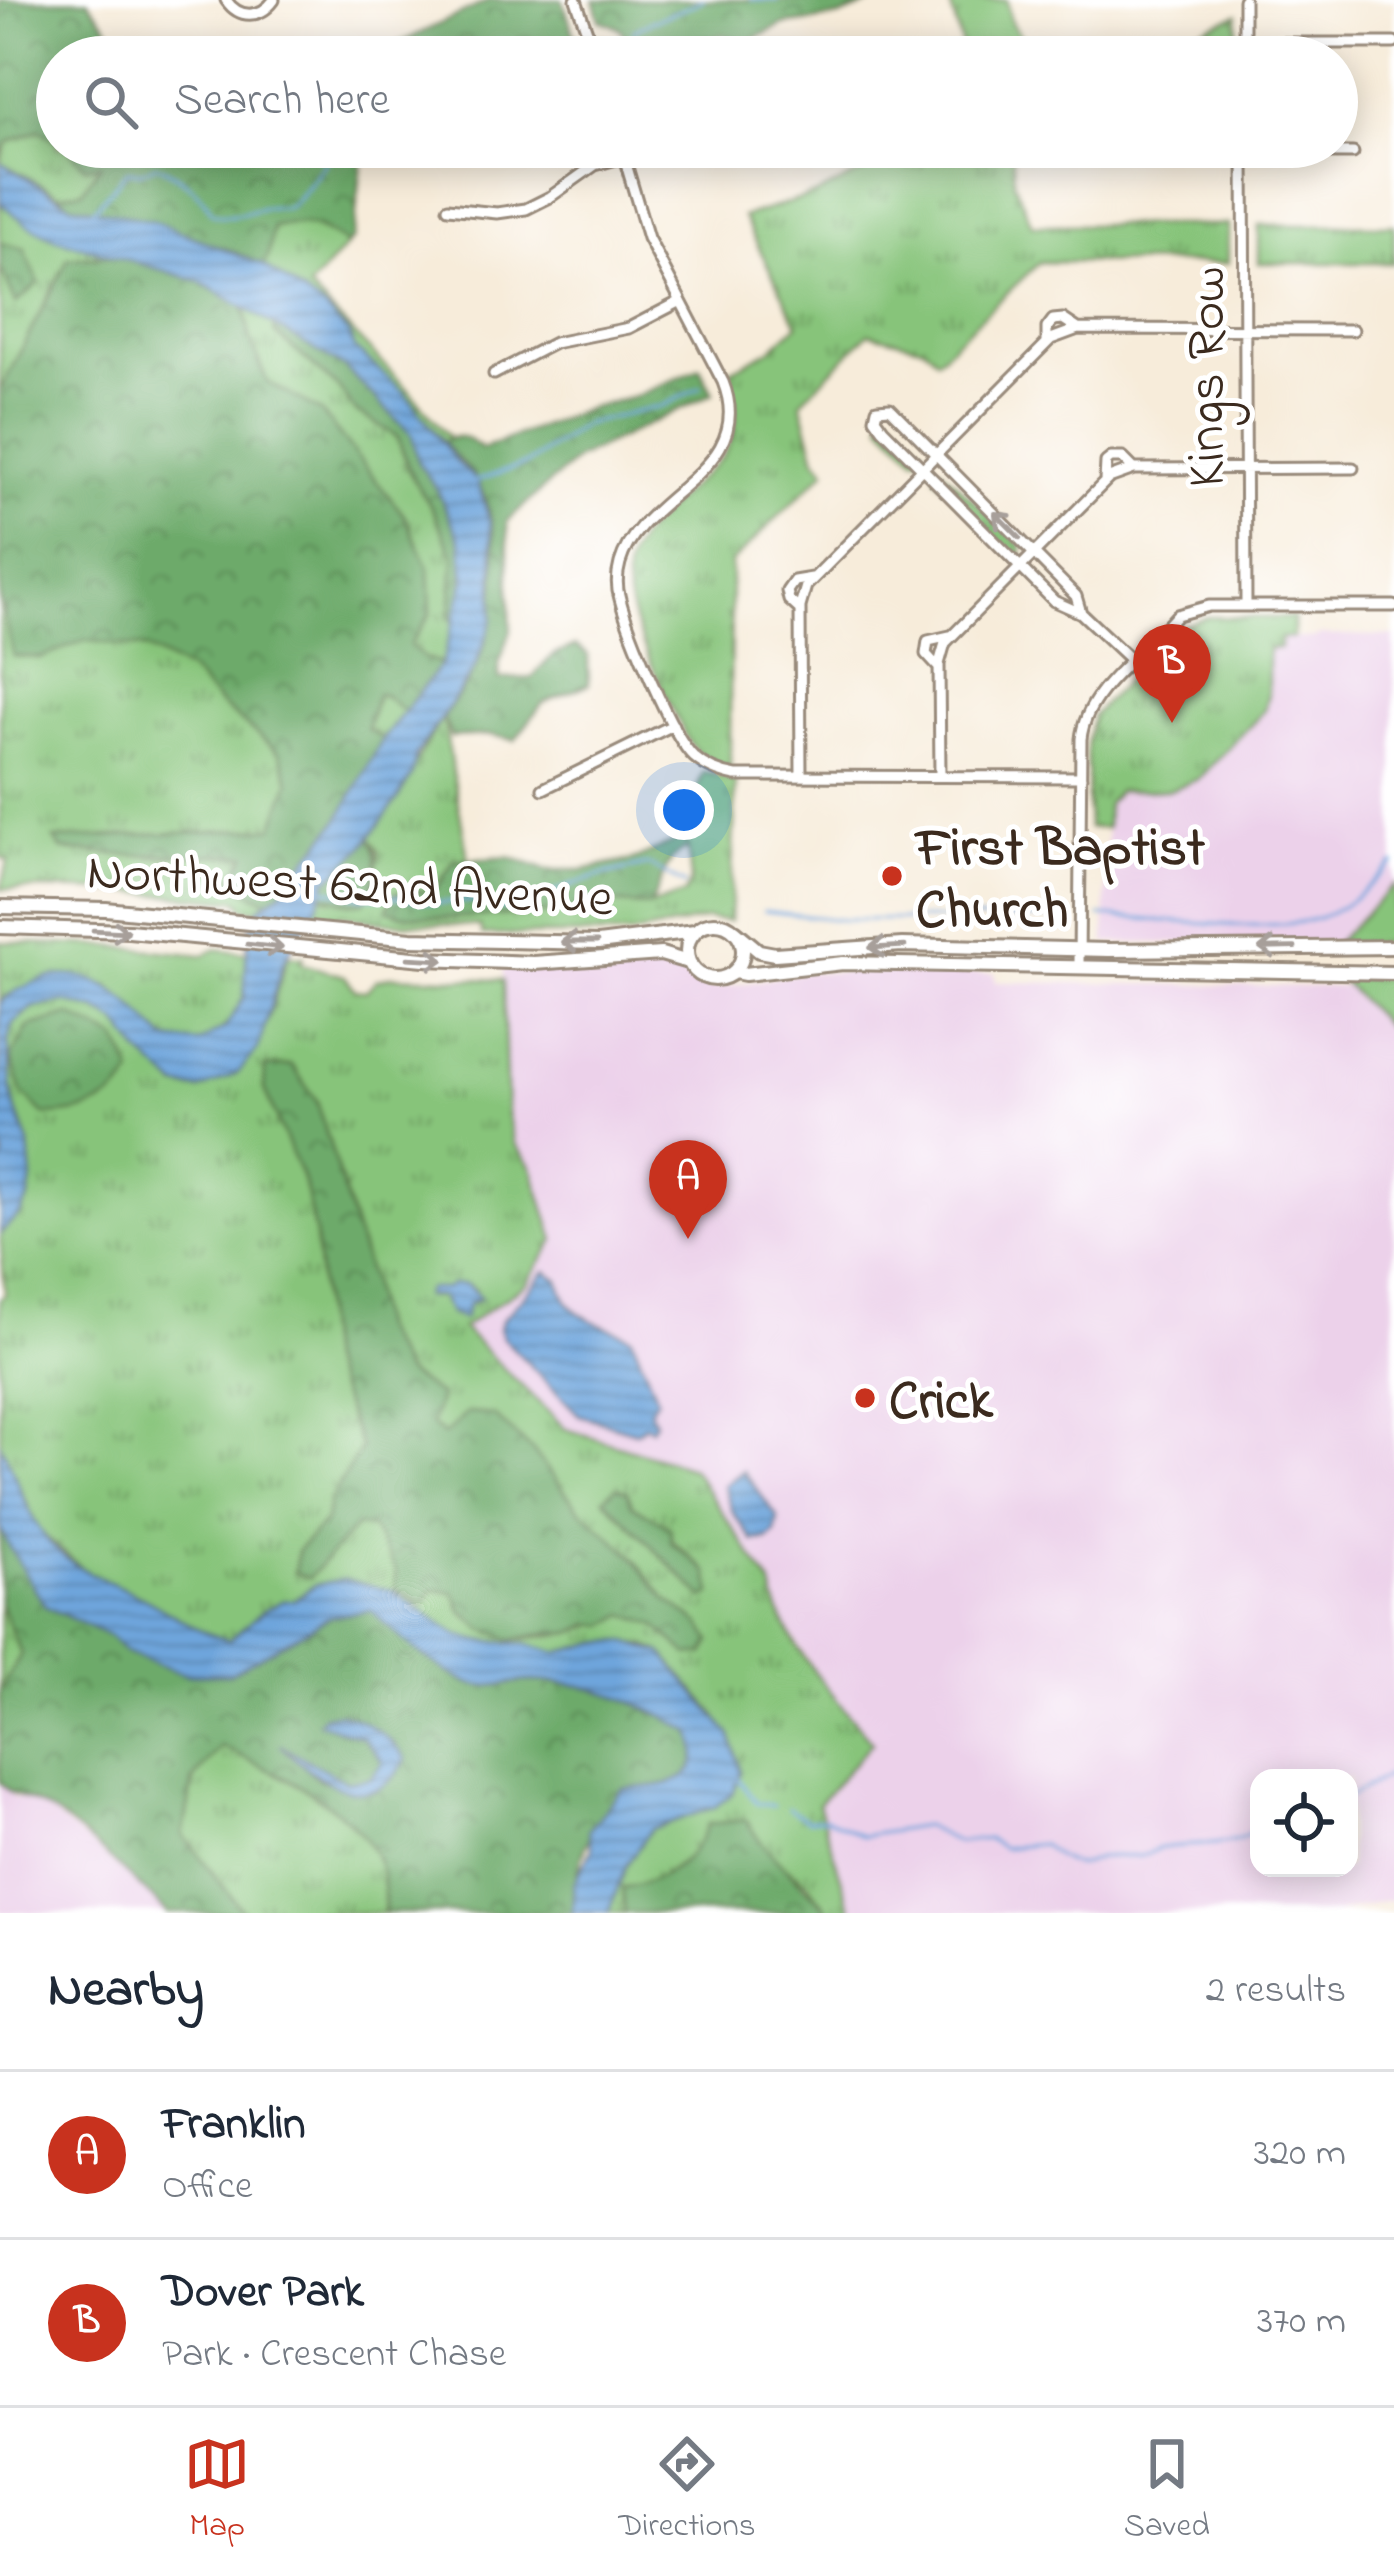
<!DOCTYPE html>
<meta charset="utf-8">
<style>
body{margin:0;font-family:"Indie Flower",sans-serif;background:#f6f6f7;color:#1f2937}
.controls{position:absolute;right:36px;bottom:36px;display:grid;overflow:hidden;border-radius:24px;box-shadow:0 6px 30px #0003}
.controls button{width:108px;height:108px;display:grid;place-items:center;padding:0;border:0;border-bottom:3px solid #e0e1e3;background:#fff;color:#1f2937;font:60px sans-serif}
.you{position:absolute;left:684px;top:810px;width:42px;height:42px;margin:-30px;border:9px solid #fff;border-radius:50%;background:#1a73e8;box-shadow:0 0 0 18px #1a73e833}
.badge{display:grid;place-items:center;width:78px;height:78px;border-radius:50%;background:#c8321e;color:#fff;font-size:39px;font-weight:700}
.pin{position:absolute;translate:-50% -99px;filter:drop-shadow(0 3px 6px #0008)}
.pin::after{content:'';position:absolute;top:63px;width:42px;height:36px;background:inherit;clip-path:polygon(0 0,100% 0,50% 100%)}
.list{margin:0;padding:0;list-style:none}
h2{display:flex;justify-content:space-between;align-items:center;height:156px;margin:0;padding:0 48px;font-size:51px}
h2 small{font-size:39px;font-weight:400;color:#747a83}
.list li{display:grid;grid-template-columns:78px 1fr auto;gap:36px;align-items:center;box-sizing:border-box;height:168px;padding:0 48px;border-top:3px solid #e0e1e3}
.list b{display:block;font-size:45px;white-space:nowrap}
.list p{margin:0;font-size:39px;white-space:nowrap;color:#747a83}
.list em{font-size:39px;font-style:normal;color:#747a83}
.icon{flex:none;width:66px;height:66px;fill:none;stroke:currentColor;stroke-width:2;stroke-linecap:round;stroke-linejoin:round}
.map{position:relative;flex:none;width:1394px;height:1913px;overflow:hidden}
.search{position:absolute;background:#fff;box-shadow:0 6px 30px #0003;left:36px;right:36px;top:36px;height:132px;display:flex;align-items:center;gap:30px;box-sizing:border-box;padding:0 42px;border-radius:66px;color:#747a83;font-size:45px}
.sheet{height:492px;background:#fff}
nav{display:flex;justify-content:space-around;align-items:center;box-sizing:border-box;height:168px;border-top:3px solid #e0e1e3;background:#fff;font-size:33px;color:#747a83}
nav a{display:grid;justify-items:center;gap:6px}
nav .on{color:#c8321e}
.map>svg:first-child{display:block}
.built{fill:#ecd1ea;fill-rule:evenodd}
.grass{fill:url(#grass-tufts);stroke:#61774c;stroke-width:3;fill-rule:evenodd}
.forest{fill:url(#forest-crowns);stroke:#546a44;stroke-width:3;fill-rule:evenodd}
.garden{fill:#87c47a;stroke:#61774c;stroke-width:3}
.water{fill:url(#water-rules);stroke:#54687d;stroke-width:3}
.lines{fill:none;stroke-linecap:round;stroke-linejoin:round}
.stream{stroke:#6ea5dc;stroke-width:3}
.minor-casing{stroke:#998b7c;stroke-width:15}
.tertiary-casing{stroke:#998b7c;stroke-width:18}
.minor{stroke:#fff;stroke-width:9}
.tertiary{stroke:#fff;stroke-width:12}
.oneway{stroke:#a79f9a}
.poi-dot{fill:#c8321e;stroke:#fff;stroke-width:4.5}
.labels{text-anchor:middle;stroke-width:10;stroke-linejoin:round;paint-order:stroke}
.street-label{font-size:54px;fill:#3b2a1e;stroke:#fff}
.poi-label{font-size:54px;font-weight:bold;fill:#3b2a1e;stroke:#fff;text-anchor:start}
</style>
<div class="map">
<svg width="1394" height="1913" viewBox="0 0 1394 1913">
<defs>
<pattern id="grass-tufts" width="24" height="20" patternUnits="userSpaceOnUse" patternTransform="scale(3)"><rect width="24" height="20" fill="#87c47a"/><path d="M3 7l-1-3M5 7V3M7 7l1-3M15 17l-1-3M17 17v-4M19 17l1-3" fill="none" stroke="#709f63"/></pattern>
<pattern id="forest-crowns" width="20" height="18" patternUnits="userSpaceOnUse" patternTransform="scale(3)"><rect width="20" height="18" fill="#6daa6a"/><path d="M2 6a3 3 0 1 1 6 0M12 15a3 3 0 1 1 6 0" fill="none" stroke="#5b8b57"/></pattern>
<pattern id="water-rules" width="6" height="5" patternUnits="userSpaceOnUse" patternTransform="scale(3)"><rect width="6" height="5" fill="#6ea5dc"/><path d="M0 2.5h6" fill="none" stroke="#5c87b2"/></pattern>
</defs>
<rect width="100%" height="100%" fill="#fff"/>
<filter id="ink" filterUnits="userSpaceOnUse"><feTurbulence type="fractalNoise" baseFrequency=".00833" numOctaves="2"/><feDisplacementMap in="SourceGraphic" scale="24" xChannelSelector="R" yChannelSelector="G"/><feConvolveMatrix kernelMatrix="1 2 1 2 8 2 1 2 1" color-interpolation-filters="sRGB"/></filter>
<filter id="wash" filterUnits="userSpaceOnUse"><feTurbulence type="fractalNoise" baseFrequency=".004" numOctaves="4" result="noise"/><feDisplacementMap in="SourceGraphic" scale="48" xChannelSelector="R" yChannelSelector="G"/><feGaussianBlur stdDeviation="2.7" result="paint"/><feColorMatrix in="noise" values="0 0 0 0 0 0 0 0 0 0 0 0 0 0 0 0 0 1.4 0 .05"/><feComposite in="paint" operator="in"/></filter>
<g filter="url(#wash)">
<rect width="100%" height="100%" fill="#f7ecda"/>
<path class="built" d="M 1318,635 L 1394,636 L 1394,885 L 1335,943 L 1105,943 L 1107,804 L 1118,791 L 1170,790 L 1268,694 L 1268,648 L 1279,638 L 1317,638 Z
M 659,960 L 674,965 L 705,987 L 717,988 L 808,972 L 994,973 L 996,982 L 1348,987 L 1394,1034 L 1394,1899 L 1335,1913 L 852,1913 L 818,1804 L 872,1742 L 821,1680 L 775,1608 L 772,1586 L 692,1469 L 566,1429 L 462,1328 L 527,1283 L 532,1167 L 514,1143 L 507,1113 L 503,968 ZM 1259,1778 L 1349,1778 L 1349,1868 L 1259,1868 Z
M 0,1782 L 14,1797 L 40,1805 L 89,1843 L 168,1913 L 0,1913 Z"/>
<path class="grass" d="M 949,0 L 1007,0 L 1011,22 L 1034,57 L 965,57 Z
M 1237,15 L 1237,57 L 1130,57 L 1135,56 Z
M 40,130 L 57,141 L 57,147 L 67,147 L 85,166 L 101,163 L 82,191 L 59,194 L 0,162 L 8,142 Z
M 914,147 L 1012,147 L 1014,182 L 1032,225 L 1228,225 L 1228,263 L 1040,262 L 937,359 L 925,347 L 869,333 L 801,402 L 816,458 L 826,470 L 731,563 L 730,769 C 709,763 697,755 686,737 C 667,693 608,596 631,553 C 647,523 697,482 722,457 C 740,428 739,403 725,373 L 771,349 L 798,324 L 743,217 L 817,194 Z
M 0,203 C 39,234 72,241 119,255 L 68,259 L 0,391 L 0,266 L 24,249 L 0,243 Z
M 294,221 L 326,228 L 347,245 L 309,288 L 407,388 L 450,438 L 443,442 L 405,393 L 354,348 L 348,334 L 326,310 L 263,265 L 273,227 Z
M 1259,225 L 1394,225 L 1394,263 L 1259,263 Z
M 244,308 L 277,326 L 274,332 L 338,387 L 355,411 L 397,437 L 410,473 L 433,510 L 455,557 L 450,614 L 455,627 L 442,663 L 424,658 L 409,645 L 431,613 L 321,412 L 267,382 L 250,338 Z
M 883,415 L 891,416 L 924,449 L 924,457 L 915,457 L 882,424 Z
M 940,468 L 1022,546 L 1021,555 L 1013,555 L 935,476 Z
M 0,597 L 13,656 L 41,658 L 85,640 L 145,648 L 191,672 L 219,703 L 280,753 L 290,781 L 274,828 L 55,840 L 63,850 L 125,855 L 247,855 L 232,882 L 268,901 L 258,910 L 244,908 L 239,901 C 160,893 81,888 1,889 L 8,861 L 0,857 Z
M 1207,617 L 1293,618 L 1293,638 L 1280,638 L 1280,648 L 1268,649 L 1268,694 L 1264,711 L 1199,779 L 1170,790 L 1118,791 L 1107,804 L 1106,828 L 1088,828 L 1087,742 L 1093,715 L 1176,628 Z
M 377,694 L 386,696 L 404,712 L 383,739 L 367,729 Z
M 443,717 L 468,859 L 454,861 L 435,890 L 395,894 L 445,918 L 607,903 L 650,906 L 685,894 L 691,880 L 685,818 L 704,772 L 736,781 L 730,921 L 707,919 L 630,935 L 482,935 L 480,926 L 378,922 L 340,914 L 337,918 L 312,915 L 322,895 L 331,899 L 375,886 L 379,851 L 370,837 C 399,797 417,757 443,717 Z
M 0,942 L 112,946 L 204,955 L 217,949 L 247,953 C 246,967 248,986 243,999 C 233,1026 200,1055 169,1041 C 154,1034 126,998 107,985 L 7,995 L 0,1003 Z
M 288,956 L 303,957 L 300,962 L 306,965 L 345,976 L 355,990 L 366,991 L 376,980 L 391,976 L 503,980 L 507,1113 L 514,1143 L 532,1167 L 555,1240 L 527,1283 L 462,1328 L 566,1429 L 692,1468 L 772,1586 C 781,1641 837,1700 872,1742 L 818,1804 L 852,1913 L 830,1913 L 807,1883 L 762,1849 L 695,1853 L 653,1882 L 623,1888 L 625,1913 L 608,1913 L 627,1864 L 651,1829 L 715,1807 L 718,1717 L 662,1653 L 645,1645 L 599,1642 L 557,1653 L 526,1644 L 475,1640 L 457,1635 L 391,1590 L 315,1585 L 294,1600 L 282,1601 L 264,1610 L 230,1640 L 198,1633 L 139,1596 L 90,1575 L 40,1532 L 0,1443 L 0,1298 L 5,1295 L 0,1234 L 20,1214 L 29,1198 L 29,1144 L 12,1097 L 8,1041 L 13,1023 L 34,1007 L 65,1001 L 97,1010 L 119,1023 L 177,1087 L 200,1090 L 267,1021 ZM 264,1089 L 317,1102 L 370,1279 L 378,1327 L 404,1372 L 440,1396 L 431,1425 L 444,1435 L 493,1415 L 532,1450 L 579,1509 L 631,1554 L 666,1599 L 700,1624 L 689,1655 L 655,1625 L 625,1614 L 571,1633 L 512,1640 L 463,1612 L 454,1593 C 398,1582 401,1571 372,1528 L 356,1525 L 316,1566 L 298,1550 L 326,1521 L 329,1502 L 361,1448 L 327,1361 L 315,1234 L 304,1183 ZM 466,1284 L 476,1290 L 477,1301 L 469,1303 L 465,1311 L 443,1304 L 442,1297 L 428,1297 ZM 616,1488 L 627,1491 L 632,1505 L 708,1572 L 711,1594 L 703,1598 L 604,1498 Z
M 0,1603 L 21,1654 L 0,1691 Z
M 221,1745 C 273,1772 369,1811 382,1874 C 384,1887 384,1901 384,1913 L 244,1913 L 183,1835 L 193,1780 Z"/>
<path class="forest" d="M 0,0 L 88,0 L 130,57 L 57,57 L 57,141 L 40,130 L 8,142 L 0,156 Z
M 490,0 L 563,0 L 581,57 L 379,57 L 393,46 Z
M 594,0 L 880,0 L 840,17 L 783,25 L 747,42 L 722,35 L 669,53 L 614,57 L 612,46 L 624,37 L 621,29 L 600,20 Z
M 67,147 L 376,147 L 363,155 L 353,239 L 347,245 C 323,227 303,219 273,227 L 268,257 L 263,265 L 227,249 L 70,204 L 59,194 L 82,191 L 100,165 L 85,167 Z
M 0,243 L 24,249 L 39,283 L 16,303 L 0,266 Z
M 119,255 L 199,281 L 244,308 L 250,338 L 267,382 L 321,412 L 404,515 L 429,568 L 431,613 L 410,645 L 424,658 L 442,663 L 404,712 L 386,696 L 377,694 L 367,729 L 383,739 L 338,821 L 281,892 L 268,901 L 231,882 L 246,855 L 125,855 L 62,850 L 54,839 L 273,828 L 290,781 L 280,753 L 219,703 L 191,672 L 145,648 L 85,640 L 41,658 L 13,656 L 0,597 L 0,391 L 68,259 Z
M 277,326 L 344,367 L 412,435 L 418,462 L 437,489 L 461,542 L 465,579 L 455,627 L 450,615 L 454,557 L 433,510 L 410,473 L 398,437 L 355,411 L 338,387 L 274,332 Z
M 700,368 L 713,393 L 577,459 L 507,521 L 511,631 L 499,664 L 499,679 L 531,678 L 553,655 L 576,646 L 588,655 L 589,684 L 543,703 L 515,740 L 491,735 L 451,737 L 443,717 C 454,702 466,686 474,670 C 499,621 504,535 479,485 C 472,470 453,456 443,442 C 460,432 467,437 482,449 L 589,408 L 636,396 Z
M 370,837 C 382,857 377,882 365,901 L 351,903 L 322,895 L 327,880 Z
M 685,837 L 688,848 C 662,860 663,883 650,906 L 607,903 L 552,913 L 445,918 L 403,915 L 387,909 L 395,893 L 435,890 L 454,861 L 509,857 L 547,870 L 581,870 L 633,860 Z
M 70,1015 L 118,1040 L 133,1074 C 113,1106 82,1114 45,1115 L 22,1093 L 11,1058 L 28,1027 Z
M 292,1065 L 317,1102 L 370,1279 L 379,1327 L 404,1372 L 440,1396 L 431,1425 L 444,1435 L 467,1413 L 493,1415 L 532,1450 L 579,1509 L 631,1554 L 666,1599 L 700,1624 L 711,1641 L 704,1655 L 689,1655 L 655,1625 L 625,1614 L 606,1626 L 591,1624 L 571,1633 L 547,1633 L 512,1640 L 483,1629 L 463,1612 L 454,1593 L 433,1589 L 424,1604 L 395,1589 L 396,1570 L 372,1528 L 356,1526 L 309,1578 L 294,1572 L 298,1550 L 326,1521 L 329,1502 L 361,1448 L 327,1361 L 315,1234 L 304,1183 L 264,1089 L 265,1067 Z
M 616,1487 L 627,1491 L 632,1505 L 670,1527 L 672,1543 L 708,1572 L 712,1594 L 704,1598 L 604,1498 Z
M 0,1528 L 45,1606 L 111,1637 L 125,1652 L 229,1674 L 329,1617 L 372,1610 C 395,1635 437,1670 469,1683 C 487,1691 514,1680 534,1681 C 594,1682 641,1703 693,1732 C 709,1787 663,1785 622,1789 C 587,1833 577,1856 572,1913 L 384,1913 C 384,1901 384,1887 382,1874 C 369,1811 274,1773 221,1746 L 193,1780 L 183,1835 L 244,1913 L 168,1913 C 132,1881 82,1828 41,1806 C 25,1797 13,1798 0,1782 L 0,1691 L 21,1654 L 0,1603 ZM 335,1729 L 394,1743 L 374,1791 L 320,1780 L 284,1749 L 347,1782 L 372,1778 L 383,1762 L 363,1737 Z
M 746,1820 C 768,1859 802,1878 830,1913 L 625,1913 L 622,1888 C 667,1879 689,1866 708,1824 Z"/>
<path class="garden" d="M 1394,885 L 1394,943 L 1335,943 Z
M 1339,978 L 1394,978 L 1394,1034 Z"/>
<path class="water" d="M 0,162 L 70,204 L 154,221 L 263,265 L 326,310 L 349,334 L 354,348 L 405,393 L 457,462 L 478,482 L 490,522 L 494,561 L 493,620 L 474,669 L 416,755 L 412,775 L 397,800 L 363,847 L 327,880 L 317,907 L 283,963 L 258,1049 L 238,1073 L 200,1090 L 178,1087 L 140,1053 L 118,1023 L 97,1010 L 65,1002 L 34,1007 L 13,1023 L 8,1041 L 12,1097 L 29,1144 L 32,1179 L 29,1198 L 20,1214 L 0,1234 L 0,1164 L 4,1158 L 0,1140 L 0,1003 C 9,993 20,989 33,983 C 89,957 130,1001 165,1039 L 198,1043 L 225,1028 L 244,997 L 248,932 L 259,908 L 281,892 L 338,821 L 383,739 L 442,663 L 465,579 L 461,542 L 437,489 L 418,462 L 412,435 L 344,367 L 199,281 L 54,238 L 27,224 L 0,203 Z
M 546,1271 L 559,1280 C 567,1321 602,1322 632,1337 L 657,1398 L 649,1410 L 655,1422 L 651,1428 L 645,1425 L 636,1432 L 579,1415 L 503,1338 L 499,1329 L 502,1320 Z
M 453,1284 L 466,1284 L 481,1298 L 469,1303 L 463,1319 L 450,1314 L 441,1297 L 424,1296 L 427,1289 L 445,1289 Z
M 0,1443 C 15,1470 22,1501 39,1528 C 63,1569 107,1579 146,1599 C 176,1615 196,1632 229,1640 L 264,1610 L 282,1601 L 294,1600 L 315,1585 L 344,1579 L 391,1590 L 457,1635 L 475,1640 L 526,1644 L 558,1653 L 599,1642 L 624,1641 L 662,1653 L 731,1735 L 741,1773 L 733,1793 L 715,1807 L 651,1829 L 627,1864 L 608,1913 L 572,1913 L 574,1883 L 592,1849 L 589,1830 L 622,1789 C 663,1785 710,1787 692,1732 C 641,1703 594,1682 534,1681 C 514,1680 487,1691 469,1683 C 436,1669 395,1635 371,1610 L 329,1617 L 229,1674 L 186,1675 L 125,1652 L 111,1637 L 45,1606 L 10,1548 L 0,1528 Z
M 743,1471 L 778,1518 L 775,1533 L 767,1540 L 753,1541 L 732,1511 L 724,1486 Z
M 340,1713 C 368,1721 389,1736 406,1759 C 371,1824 318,1779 280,1745 L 347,1782 L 371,1778 L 383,1762 L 363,1737 L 318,1722 L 324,1715 Z"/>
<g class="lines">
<path class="stream" d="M 751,0 L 777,0
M 633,31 C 656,17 679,13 703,0
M 93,210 L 127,171 L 141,172 L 156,165 C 177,174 202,191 212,213 C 235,221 246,210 268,208 C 276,207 280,210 288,207 C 296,204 331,156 335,147
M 473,482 L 529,463 L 585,424 L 662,406 L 701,387
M 324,889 L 363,897 L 402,897 L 433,903 L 476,901 L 506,909 L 599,876 L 648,865 L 684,884
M 764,911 L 843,920 L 1053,918
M 1100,916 C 1158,919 1265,934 1318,918 C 1348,909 1371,883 1394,863
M 738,1779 L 757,1803 L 773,1806
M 1349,1797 L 1394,1772
M 788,1808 L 808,1820 L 826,1818 L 863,1836 L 924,1826 L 957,1842 L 988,1839 L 1002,1848 L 1042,1844 C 1050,1852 1063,1862 1075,1864 C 1084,1866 1093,1858 1103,1857 C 1114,1855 1128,1858 1140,1856 C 1147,1856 1152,1851 1158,1849 C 1185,1842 1230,1850 1251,1832 L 1259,1833"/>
</g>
</g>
<g filter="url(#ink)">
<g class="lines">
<defs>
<path id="minor" d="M 226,0 C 239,19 260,19 274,0
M 576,0 L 596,57
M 1244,0 L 1244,57
M 1244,43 L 1394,43
M 621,147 L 648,238 L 723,382 C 758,471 640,493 620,563 C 617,574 616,587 620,599 C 628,630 672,737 694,757 C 706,768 720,773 736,776 L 1081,777
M 1244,147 L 1246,606
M 1083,152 L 1353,153
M 448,208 L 497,213 L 526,209 L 550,197 L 595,165 L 659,147
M 1047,343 L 1047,328 L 1053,320 L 1063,319 L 1078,329
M 494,374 L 554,343 L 629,328 L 679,302
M 1105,481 L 1106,462 L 1111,458 L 1123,458 L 1134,469
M 800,610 L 789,600 L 787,591 L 794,581 L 812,578
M 1081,613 L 1076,596 L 890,408 L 877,409 L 875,418 L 883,429 L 1054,601 L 1081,613 L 1133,662
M 938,667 L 926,654 L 928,641 L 950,636
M 801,776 L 800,607 L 806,586 L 1051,339 L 1078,329 L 1353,330
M 940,776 L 939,664 L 945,643 L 1109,478 L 1134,469 L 1353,468
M 543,789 L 673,725
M 1079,965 L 1081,739 C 1086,688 1145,653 1177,615 L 1209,606 L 1394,606"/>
<path id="tertiary" d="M 0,907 L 106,909 L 411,939 L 598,943 L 695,931
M687 951a28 28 0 1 1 56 0a28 28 0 1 1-56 0Z
M 0,927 L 129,931 L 424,959 L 534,963 L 661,954 L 688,962
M 735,931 L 759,951 L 775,954 L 902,945 L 1109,950 L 1394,947
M 735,972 L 745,974 L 843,963 L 1394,973"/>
</defs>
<use href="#minor" class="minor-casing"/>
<use href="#tertiary" class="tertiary-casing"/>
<use href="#minor" class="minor"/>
<use href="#tertiary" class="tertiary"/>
</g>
<defs><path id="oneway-shaft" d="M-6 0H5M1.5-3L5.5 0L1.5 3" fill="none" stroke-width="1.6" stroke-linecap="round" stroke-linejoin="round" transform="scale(3)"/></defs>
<g class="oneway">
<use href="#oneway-shaft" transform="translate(1007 525) rotate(-135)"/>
<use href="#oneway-shaft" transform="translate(111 931) rotate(3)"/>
<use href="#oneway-shaft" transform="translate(579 942) rotate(-180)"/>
<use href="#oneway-shaft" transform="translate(265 946) rotate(6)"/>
<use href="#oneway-shaft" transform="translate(887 947) rotate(177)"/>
<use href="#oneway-shaft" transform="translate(1277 948) rotate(179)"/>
<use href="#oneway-shaft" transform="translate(426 959) rotate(3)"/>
</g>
</g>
<g class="poi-dot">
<circle cx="892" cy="876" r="12"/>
<circle cx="865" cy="1398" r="12"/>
</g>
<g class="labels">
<g class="street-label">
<text transform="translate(1204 377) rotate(-90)" y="19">Kings Row</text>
<text transform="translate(350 882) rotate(3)" y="19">Northwest 62nd Avenue</text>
</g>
<g class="poi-label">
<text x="916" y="864">First Baptist<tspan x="916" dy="62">Church</tspan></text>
<text x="889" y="1417">Crick</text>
</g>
</g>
</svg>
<div class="controls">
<button><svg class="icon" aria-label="locate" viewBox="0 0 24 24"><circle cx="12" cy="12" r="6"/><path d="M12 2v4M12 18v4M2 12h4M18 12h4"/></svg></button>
</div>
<div class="you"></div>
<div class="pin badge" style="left:688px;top:1239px">A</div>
<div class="pin badge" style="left:1172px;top:723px">B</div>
<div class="search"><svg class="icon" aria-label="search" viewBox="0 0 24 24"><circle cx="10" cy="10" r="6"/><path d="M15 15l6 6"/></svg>Search here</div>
</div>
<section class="sheet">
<h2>Nearby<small>2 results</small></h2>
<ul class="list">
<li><span class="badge">A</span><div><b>Franklin</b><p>Office</p></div><em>320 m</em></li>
<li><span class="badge">B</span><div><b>Dover Park</b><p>Park · Crescent Chase</p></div><em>370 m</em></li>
</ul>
</section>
<nav>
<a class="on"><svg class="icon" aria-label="map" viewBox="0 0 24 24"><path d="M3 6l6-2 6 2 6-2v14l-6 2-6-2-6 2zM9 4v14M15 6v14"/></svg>Map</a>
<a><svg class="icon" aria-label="directions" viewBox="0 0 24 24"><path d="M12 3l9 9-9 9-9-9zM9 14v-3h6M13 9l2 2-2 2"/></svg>Directions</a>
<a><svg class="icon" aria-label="saved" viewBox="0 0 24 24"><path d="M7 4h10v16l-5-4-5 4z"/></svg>Saved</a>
</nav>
